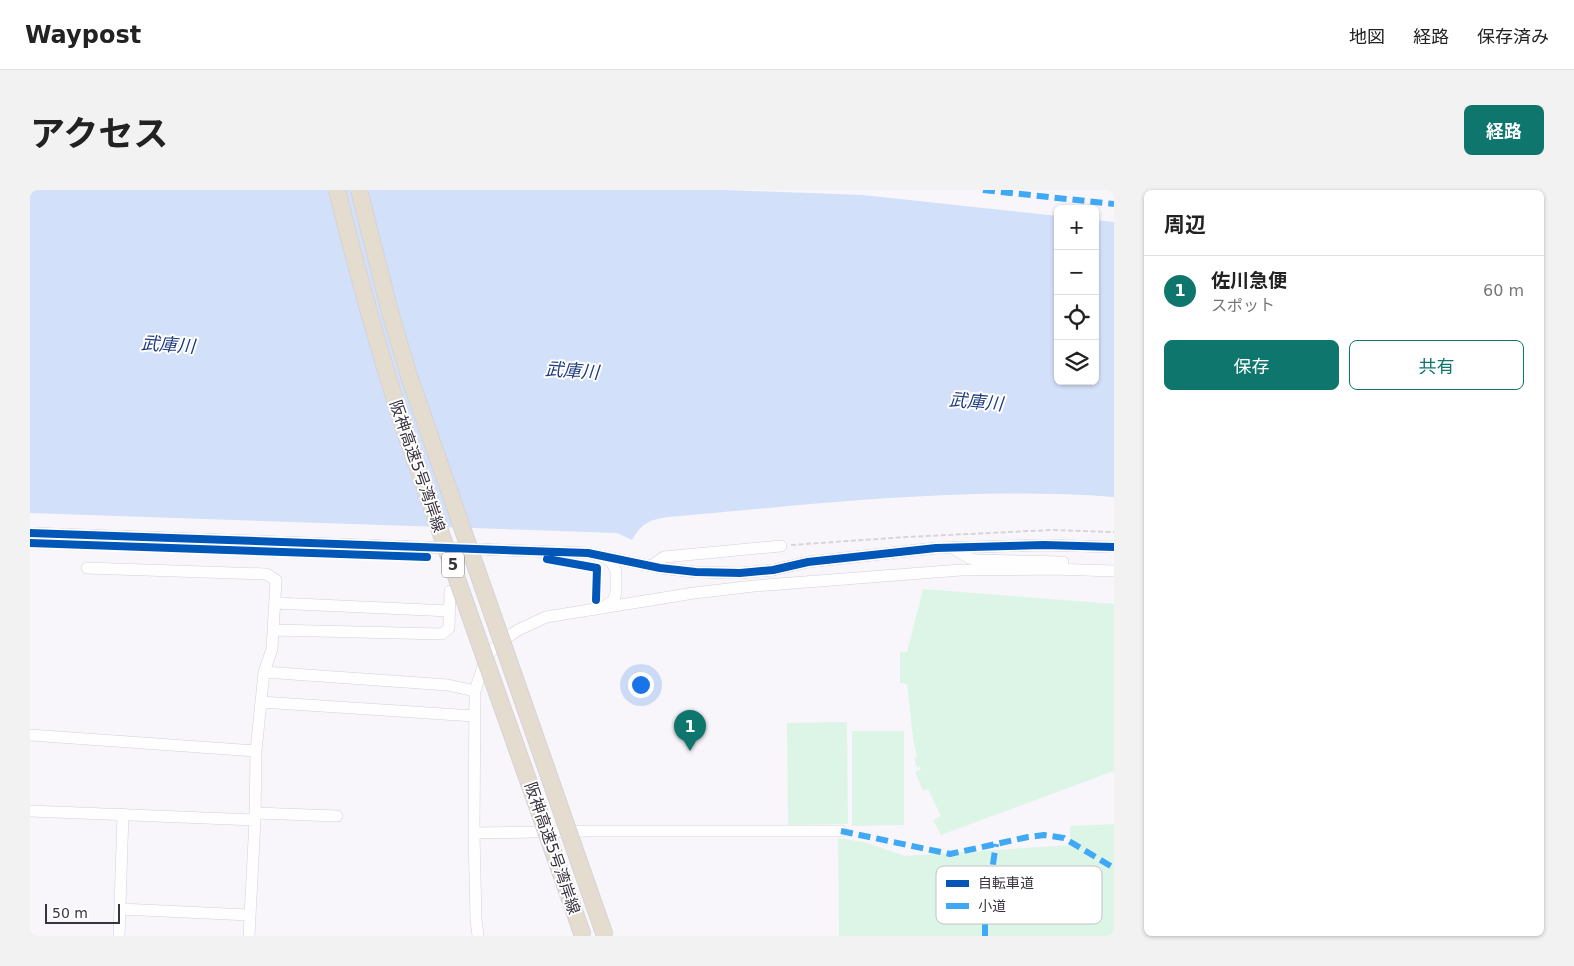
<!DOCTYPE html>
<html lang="ja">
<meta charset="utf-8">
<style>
body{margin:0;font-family:"DejaVu Sans","Noto Sans JP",sans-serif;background:#f2f2f2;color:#222}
.controls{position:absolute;right:15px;top:15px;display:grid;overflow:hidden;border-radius:8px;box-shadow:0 1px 4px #0004}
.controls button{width:45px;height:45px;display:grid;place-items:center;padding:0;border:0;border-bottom:1px solid #e0e0e0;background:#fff;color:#222;font:25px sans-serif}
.scale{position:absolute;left:15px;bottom:12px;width:75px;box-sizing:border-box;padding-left:5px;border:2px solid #39333f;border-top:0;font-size:14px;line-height:18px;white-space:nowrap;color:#39333f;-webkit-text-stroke:4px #fff;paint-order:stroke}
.you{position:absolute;left:610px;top:494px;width:18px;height:18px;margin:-12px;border:4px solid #fff;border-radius:50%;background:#1a73e8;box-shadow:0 0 0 8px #1a73e833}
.badge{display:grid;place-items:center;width:32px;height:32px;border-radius:50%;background:#0f766e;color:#fff;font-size:16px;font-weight:700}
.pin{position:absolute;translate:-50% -41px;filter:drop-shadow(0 1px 2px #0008)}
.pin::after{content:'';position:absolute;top:26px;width:18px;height:15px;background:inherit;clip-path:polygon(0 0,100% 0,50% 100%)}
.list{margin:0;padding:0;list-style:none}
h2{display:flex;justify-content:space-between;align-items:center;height:65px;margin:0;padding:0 20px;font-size:21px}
h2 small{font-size:16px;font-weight:400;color:#767676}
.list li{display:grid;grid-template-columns:32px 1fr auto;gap:15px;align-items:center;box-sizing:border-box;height:70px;padding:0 20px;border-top:1px solid #e0e0e0}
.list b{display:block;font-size:19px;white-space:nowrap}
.list p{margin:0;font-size:16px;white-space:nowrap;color:#767676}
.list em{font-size:16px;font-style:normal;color:#767676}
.actions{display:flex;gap:10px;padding:15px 20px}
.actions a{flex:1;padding:11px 0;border:1px solid #0f766e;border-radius:8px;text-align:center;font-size:18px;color:#0f766e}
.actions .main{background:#0f766e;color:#fff}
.icon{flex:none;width:28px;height:28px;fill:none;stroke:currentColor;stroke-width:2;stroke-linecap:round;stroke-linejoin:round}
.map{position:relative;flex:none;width:1084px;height:746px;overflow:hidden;border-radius:8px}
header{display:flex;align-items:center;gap:30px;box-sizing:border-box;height:70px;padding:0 25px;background:#fff;border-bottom:1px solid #e0e0e0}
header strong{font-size:24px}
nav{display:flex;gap:28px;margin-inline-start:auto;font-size:18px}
.intro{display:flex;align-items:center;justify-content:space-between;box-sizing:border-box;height:120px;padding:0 30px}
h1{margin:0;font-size:35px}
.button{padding:12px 22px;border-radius:8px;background:#0f766e;color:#fff;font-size:18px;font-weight:700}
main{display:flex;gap:30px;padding:0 30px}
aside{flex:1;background:#fff;border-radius:8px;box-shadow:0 1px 4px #0004}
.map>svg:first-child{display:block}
.green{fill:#ddf5e7}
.water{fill:#d3e0f9}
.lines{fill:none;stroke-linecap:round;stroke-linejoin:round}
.minor-casing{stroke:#d4d0d8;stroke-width:12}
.path{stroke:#d7d6d7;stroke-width:2;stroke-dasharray:5 2.5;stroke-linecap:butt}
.minor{stroke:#fefefe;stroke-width:11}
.highway-bridge-casing{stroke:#d5d3d7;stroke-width:18;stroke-linecap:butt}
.highway-bridge{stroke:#e4dccf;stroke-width:16}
.quiet{stroke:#3fa9f5;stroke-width:6;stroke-dasharray:12 6;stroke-linecap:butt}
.cycleway-casing{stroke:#fff;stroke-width:11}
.cycleway{stroke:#0057b8;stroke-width:8}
.labels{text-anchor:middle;stroke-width:4;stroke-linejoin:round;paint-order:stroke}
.shield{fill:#fff;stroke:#747079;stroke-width:1}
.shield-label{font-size:15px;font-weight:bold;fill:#39333f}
.street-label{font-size:16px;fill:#39333f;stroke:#fff}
.water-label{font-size:18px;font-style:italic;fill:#1c3a7c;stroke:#fff}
.key{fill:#fff;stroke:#c4c2c5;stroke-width:1}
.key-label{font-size:14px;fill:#39333f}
</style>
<header>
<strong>Waypost</strong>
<nav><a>地図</a><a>経路</a><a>保存済み</a></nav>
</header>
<div class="intro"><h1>アクセス</h1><a class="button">経路</a></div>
<main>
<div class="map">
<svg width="1084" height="746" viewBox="0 0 1084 746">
<rect width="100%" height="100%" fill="#f8f6fa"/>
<path class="green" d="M 893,399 L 1084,414 L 1084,581 L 911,645 L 903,630 L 911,626 L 898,599 L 893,601 L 885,582 L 891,579 L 890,577 L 887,578 L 884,568 L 887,567 L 883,548 L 877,494 L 870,493 L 870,462 L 877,462 Z
M 817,532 L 818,634 L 758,635 L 757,533 Z
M 822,541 L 874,541 L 874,635 L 822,636 Z
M 1084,634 L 1084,746 L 809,746 L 808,648 L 834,652 L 875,666 L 1040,655 L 1040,636 Z"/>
<path class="water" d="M 0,0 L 696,0 L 833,5 L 1028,26 L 1028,191 L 1065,191 L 1065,30 L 1084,32 L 1084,307 C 935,296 786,314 638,327 C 619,330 612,333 602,350 L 587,343 L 0,323 Z"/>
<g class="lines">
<defs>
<path id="minor" d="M 0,343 L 558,363 L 630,378 L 666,382 L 710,383 L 743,380 L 778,372 L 906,358 L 1014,355 L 1084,357
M 923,358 L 939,368 L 947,370 L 1033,372
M 621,376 L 634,367 L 751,356
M 57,378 L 236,384 L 246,390 L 242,459 L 234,482
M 245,413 L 420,421
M 572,418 L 583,411 L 586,403 L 586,381 L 581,371 L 573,367
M 243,440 L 412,444 L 419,438 L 420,401
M 231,512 L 444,526
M 0,545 L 226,561
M 0,621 L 225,630
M 225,623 L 307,626
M 444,643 L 561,641 L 811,641
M 90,719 L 219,725
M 89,746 L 93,624
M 219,746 L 225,630 L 226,561 L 234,482 L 418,495 L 445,501
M 448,746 L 446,730 L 444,643 L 445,501 L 456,467 L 472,451 L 488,440 L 516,427 L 664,403 L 724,396 L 931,380 L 1023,379 L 1084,381"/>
</defs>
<use href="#minor" class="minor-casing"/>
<path class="path" d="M 761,355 L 876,347 L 1021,340 L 1084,342"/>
<use href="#minor" class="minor"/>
<defs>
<path id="highway-bridge" d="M 307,0 C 328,85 351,170 379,253 L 553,746
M 329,0 L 360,122 L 379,186 L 575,746"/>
</defs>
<use href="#highway-bridge" class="highway-bridge-casing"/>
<use href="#highway-bridge" class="highway-bridge"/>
<path class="quiet" d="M 953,0 L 1084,14
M 811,641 L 920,664 L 998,647 L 1014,645 L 1034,648 L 1084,678
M 955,746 L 955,727 L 966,654"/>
<defs>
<path id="cycleway" d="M 0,343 L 558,363 L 630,378 L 666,382 L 710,383 L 743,380 L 778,372 L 906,358 L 1014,355 L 1084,357
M 0,353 L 397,367
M 517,369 L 567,378 L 566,410"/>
</defs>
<use href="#cycleway" class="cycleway-casing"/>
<use href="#cycleway" class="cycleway"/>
</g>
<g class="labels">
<rect class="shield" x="412" y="362.5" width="22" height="25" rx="4"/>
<g class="shield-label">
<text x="423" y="380">5</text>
</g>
<g class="street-label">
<text transform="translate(388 276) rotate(71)" y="6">阪神高速5号湾岸線</text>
<text transform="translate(523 658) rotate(71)" y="6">阪神高速5号湾岸線</text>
</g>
<g class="water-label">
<text transform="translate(138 155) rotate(4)" y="6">武庫川</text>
<text transform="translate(542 181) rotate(4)" y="6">武庫川</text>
<text transform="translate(946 212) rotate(5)" y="6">武庫川</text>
</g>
</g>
<rect x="906" y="676" width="166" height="58" rx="8" class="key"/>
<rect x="916" y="690" width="23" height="7" fill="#0057b8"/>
<rect x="916" y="713" width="23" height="6" fill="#3fa9f5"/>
<g class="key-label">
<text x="948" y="698">自転車道</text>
<text x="948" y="721">小道</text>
</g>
</svg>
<div class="controls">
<button>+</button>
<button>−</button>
<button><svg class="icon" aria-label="locate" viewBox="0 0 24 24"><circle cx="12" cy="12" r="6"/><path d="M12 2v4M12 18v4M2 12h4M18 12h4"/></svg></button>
<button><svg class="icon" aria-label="layers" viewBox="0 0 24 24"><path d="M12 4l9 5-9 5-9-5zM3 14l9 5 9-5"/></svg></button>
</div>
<div class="scale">50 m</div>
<div class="you"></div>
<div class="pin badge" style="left:660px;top:561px">1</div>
</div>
<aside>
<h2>周辺<small></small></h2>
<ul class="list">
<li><span class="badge">1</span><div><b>佐川急便</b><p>スポット</p></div><em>60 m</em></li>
</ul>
<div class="actions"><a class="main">保存</a><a>共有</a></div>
</aside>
</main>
